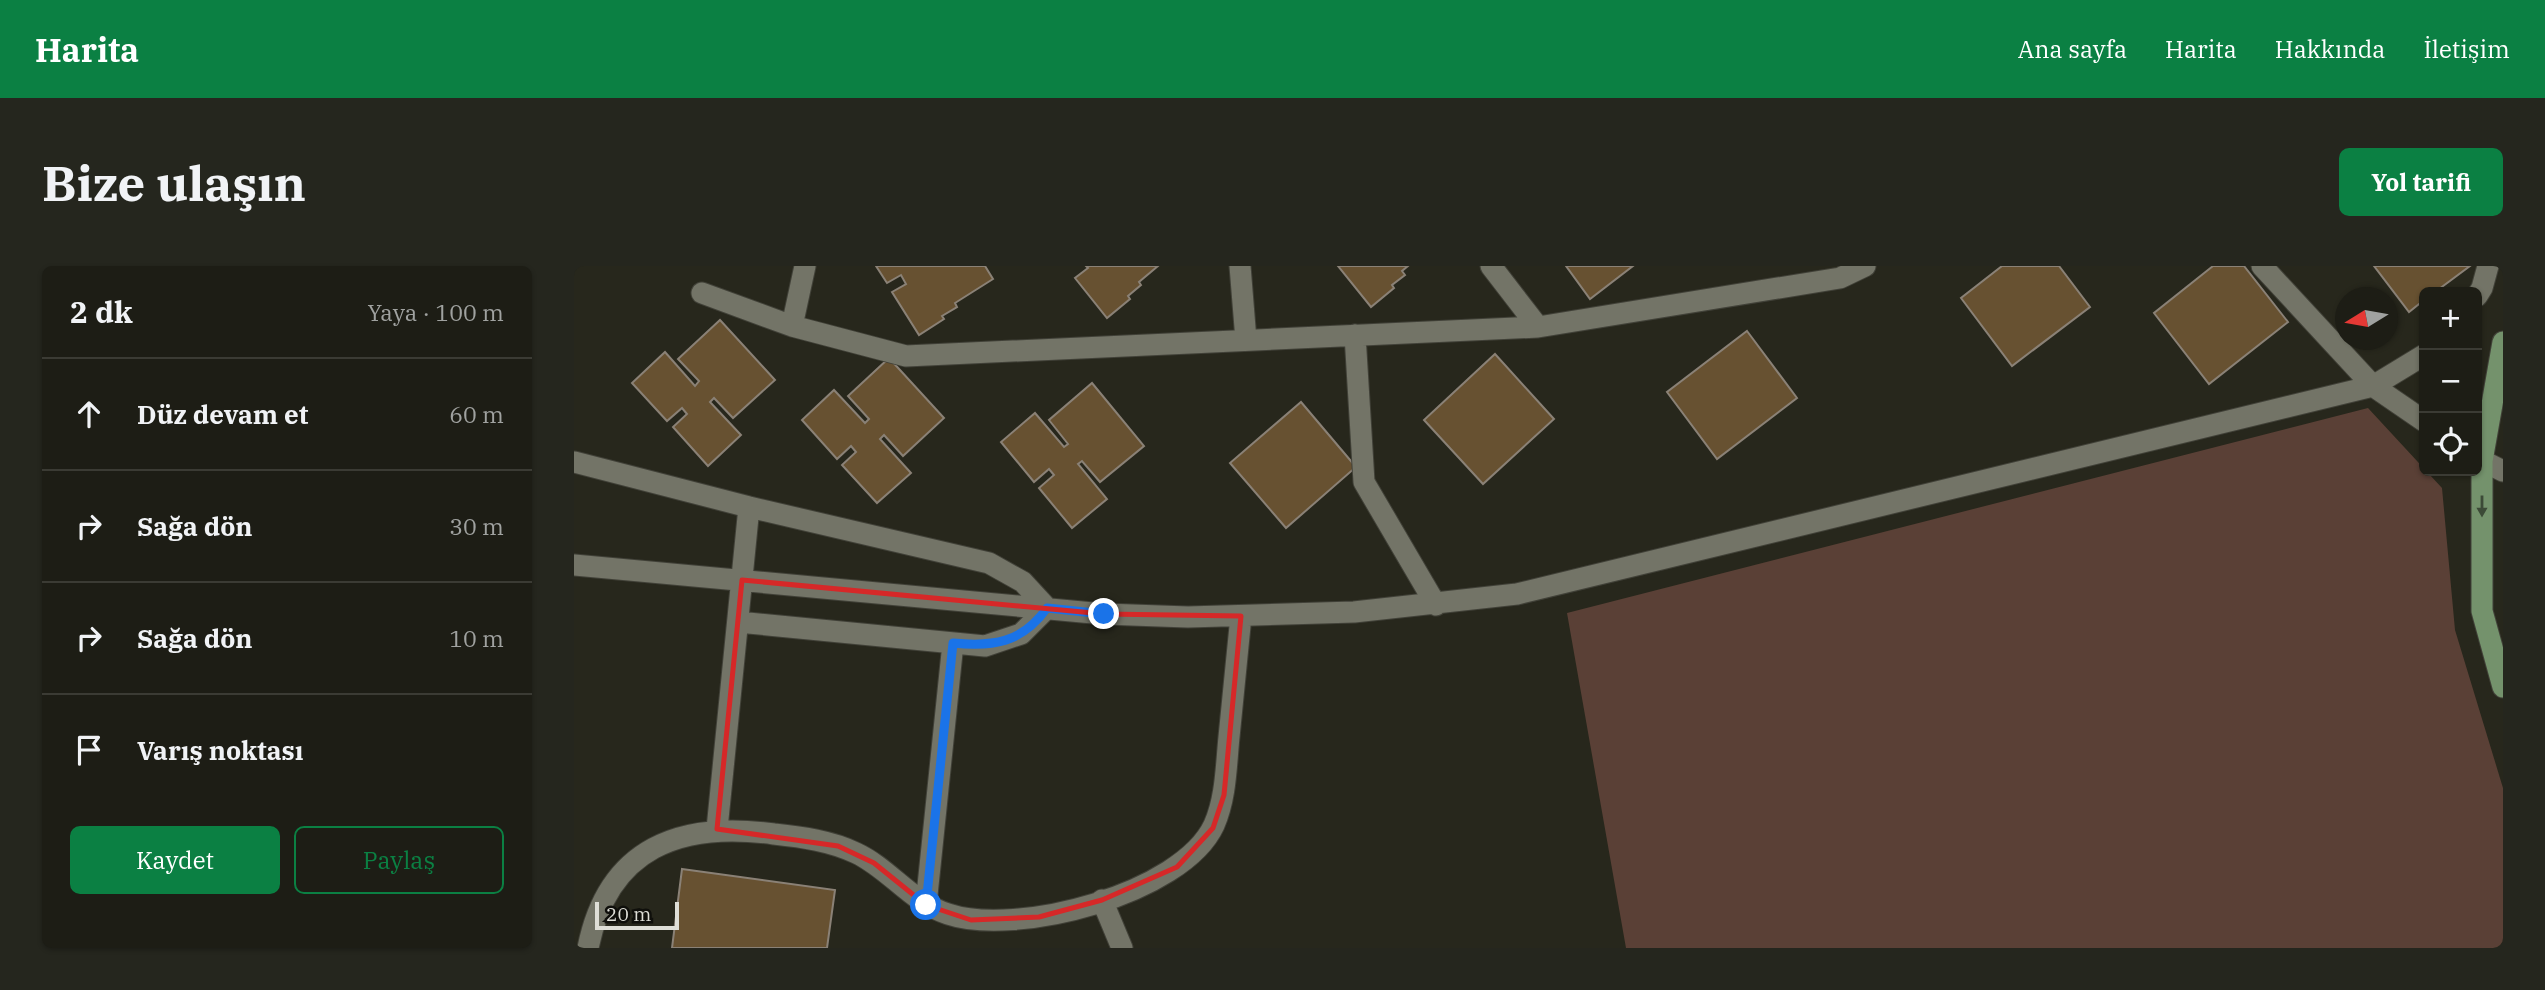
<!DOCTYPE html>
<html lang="tr">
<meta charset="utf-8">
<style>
body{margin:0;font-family:"IBM Plex Serif",serif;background:#25261e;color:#f1f3f6}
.controls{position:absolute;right:21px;top:21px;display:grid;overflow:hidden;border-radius:10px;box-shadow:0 2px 5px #0004}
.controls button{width:63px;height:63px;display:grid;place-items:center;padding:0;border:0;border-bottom:2px solid #3b3b34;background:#1d1d15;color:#f1f3f6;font:35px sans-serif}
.compass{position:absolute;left:1761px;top:21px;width:63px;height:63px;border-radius:50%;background:#1d1d15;box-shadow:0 2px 5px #0004;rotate:259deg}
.scale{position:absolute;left:21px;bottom:18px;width:84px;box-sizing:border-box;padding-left:7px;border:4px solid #deded7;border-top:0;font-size:19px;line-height:24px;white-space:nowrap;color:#deded7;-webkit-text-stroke:5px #0f0f0b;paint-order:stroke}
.stop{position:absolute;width:21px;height:21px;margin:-16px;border:5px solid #1a73e8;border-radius:50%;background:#fff}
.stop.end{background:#1a73e8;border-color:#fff;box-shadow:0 2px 7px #0008}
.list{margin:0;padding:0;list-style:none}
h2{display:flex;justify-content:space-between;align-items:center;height:91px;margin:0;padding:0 28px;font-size:30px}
h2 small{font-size:23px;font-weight:400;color:#a0a2a0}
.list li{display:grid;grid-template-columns:46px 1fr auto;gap:21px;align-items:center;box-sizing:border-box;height:112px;padding:0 28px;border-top:2px solid #3b3b34}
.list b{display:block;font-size:26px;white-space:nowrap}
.list em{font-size:23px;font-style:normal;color:#a0a2a0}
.actions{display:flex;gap:14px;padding:21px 28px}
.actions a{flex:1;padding:16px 0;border:2px solid #0b8043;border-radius:10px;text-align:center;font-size:24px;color:#0b8043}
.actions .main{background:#0b8043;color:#fff}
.icon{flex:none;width:38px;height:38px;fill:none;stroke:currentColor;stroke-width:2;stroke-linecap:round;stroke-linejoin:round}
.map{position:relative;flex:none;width:1929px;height:682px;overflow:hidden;border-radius:10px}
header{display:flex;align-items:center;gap:42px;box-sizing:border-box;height:98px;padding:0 35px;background:#0b8043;color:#fff}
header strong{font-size:33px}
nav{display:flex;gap:38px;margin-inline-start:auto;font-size:24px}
.intro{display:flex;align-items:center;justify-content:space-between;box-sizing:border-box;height:168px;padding:0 42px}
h1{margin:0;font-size:49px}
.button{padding:18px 32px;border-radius:10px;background:#0b8043;color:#fff;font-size:24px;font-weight:700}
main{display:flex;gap:42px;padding:0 42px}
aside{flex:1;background:#1d1d15;border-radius:10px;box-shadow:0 2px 5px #0004}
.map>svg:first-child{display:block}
.green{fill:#5a4036}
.building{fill:#675131;stroke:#8a8176;stroke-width:2}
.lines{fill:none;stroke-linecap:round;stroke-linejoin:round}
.minor-casing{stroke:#414138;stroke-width:23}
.major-casing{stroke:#414138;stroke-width:23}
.minor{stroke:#737467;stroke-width:21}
.major{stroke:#74926c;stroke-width:21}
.oneway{fill:#3c4a37}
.route{stroke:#1a73e8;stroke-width:9}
.marked{fill:none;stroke:#d62828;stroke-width:5;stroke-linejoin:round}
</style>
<header>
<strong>Harita</strong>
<nav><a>Ana sayfa</a><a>Harita</a><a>Hakkında</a><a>İletişim</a></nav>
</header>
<div class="intro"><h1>Bize ulaşın</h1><a class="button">Yol tarifi</a></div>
<main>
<aside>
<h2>2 dk<small>Yaya · 100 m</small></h2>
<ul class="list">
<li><svg class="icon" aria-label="ahead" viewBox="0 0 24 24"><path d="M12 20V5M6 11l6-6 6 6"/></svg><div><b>Düz devam et</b></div><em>60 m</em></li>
<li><svg class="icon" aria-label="right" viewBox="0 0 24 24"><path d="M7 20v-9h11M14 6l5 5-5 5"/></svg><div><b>Sağa dön</b></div><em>30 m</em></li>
<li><svg class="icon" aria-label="right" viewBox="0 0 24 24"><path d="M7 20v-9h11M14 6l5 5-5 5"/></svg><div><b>Sağa dön</b></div><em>10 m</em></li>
<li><svg class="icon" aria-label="arrive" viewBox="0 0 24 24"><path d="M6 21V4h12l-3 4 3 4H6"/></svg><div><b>Varış noktası</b></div></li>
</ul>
<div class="actions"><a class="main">Kaydet</a><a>Paylaş</a></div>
</aside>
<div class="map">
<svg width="1929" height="682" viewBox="0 0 1929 682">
<rect width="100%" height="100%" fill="#27271c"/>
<path class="green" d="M 1794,142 L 1868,222 L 1881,364 L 1929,522 L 1929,682 L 1052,682 L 993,347 Z"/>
<path class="building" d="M 302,0 L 411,0 L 419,13 L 381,37 L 383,41 L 368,50 L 370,53 L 345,69 L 318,26 L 332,18 L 327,9 L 313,17 Z
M 512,0 L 584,0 L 565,16 L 567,19 L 554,30 L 556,33 L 533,52 L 501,12 L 514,2 Z
M 764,0 L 834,0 L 828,5 L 831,9 L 818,19 L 820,22 L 797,41 Z
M 992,0 L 1059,0 L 1016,33 Z
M 1428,0 L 1485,0 L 1516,41 L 1438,100 L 1387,32 Z
M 1639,0 L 1670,0 L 1714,56 L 1635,118 L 1580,47 Z
M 1800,0 L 1896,0 L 1861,26 L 1850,26 L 1850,34 L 1835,46 Z
M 146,54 L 201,114 L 159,152 L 140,132 L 136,136 L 167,169 L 134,200 L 99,161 L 113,148 L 108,142 L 93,155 L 58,117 L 91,86 L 121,120 L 125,115 L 104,93 Z
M 1173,65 L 1223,132 L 1143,193 L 1093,126 Z
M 921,88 L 980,153 L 909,218 L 850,154 Z
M 315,92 L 370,152 L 329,190 L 310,169 L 306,173 L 337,207 L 303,237 L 268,199 L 282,186 L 277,180 L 263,193 L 228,154 L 260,124 L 291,157 L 295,153 L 274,130 Z
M 518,117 L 570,180 L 526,216 L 508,195 L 504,198 L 533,233 L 498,262 L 465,222 L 480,209 L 475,203 L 460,216 L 427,176 L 461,147 L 490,181 L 494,178 L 475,154 Z
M 727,136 L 782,201 L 712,262 L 656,197 Z
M 108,603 L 261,624 L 253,682 L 98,682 Z"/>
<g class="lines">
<defs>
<path id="minor" d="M 666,0 L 672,74
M 917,0 L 964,61
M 1688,0 L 1799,120 L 1850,155
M 128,27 L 218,60 L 332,90 L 964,61 L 1266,12 L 1291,0
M 1903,30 L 1908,22 L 1914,0
M 218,60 L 231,0
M 781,69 L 790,216 L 862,339
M 1903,192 L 1929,205
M 0,196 L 175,241 L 415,297 L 449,316 L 473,342 L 447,368 L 411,380 L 164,356
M 0,299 L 530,348 L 614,351 L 780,346 L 943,328 L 1799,120 L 1850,89
M 143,563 L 175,241
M 528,634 L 548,682
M 352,639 L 379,377
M 14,682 C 34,581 107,555 200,568 C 228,571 257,575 282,587 C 316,603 337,636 374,648 C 442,671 608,628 640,559 C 652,532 652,501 655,471 C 659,431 663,390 667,350"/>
<path id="major" d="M 1929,76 L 1908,195 L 1908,345 L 1929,421"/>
</defs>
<use href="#minor" class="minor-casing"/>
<use href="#major" class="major-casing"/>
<use href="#minor" class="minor"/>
<use href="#major" class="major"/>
</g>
<defs><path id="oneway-solid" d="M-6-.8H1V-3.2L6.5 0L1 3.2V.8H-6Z" transform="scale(1.75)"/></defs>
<use class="oneway" href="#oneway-solid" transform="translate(1908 240) rotate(90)"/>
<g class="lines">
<path class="route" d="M 352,639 L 379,377 C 419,381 448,377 473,342 L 530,348"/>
</g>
<path class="marked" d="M 168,314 L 530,348 L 667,350 L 650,529 L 639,562 L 603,601 L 528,634 L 465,651 L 397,654 L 352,639 L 300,597 L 264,580 L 143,563 Z"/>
</svg>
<div class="controls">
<button>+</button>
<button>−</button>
<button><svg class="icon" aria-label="locate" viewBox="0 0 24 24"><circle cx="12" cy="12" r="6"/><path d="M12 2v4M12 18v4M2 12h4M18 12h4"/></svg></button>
</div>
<svg class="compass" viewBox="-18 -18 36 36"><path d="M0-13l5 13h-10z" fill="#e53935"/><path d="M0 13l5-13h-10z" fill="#a0a2a0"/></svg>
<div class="scale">20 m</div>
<div class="stop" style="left:352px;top:639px"></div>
<div class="stop end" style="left:530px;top:348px"></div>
</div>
</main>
